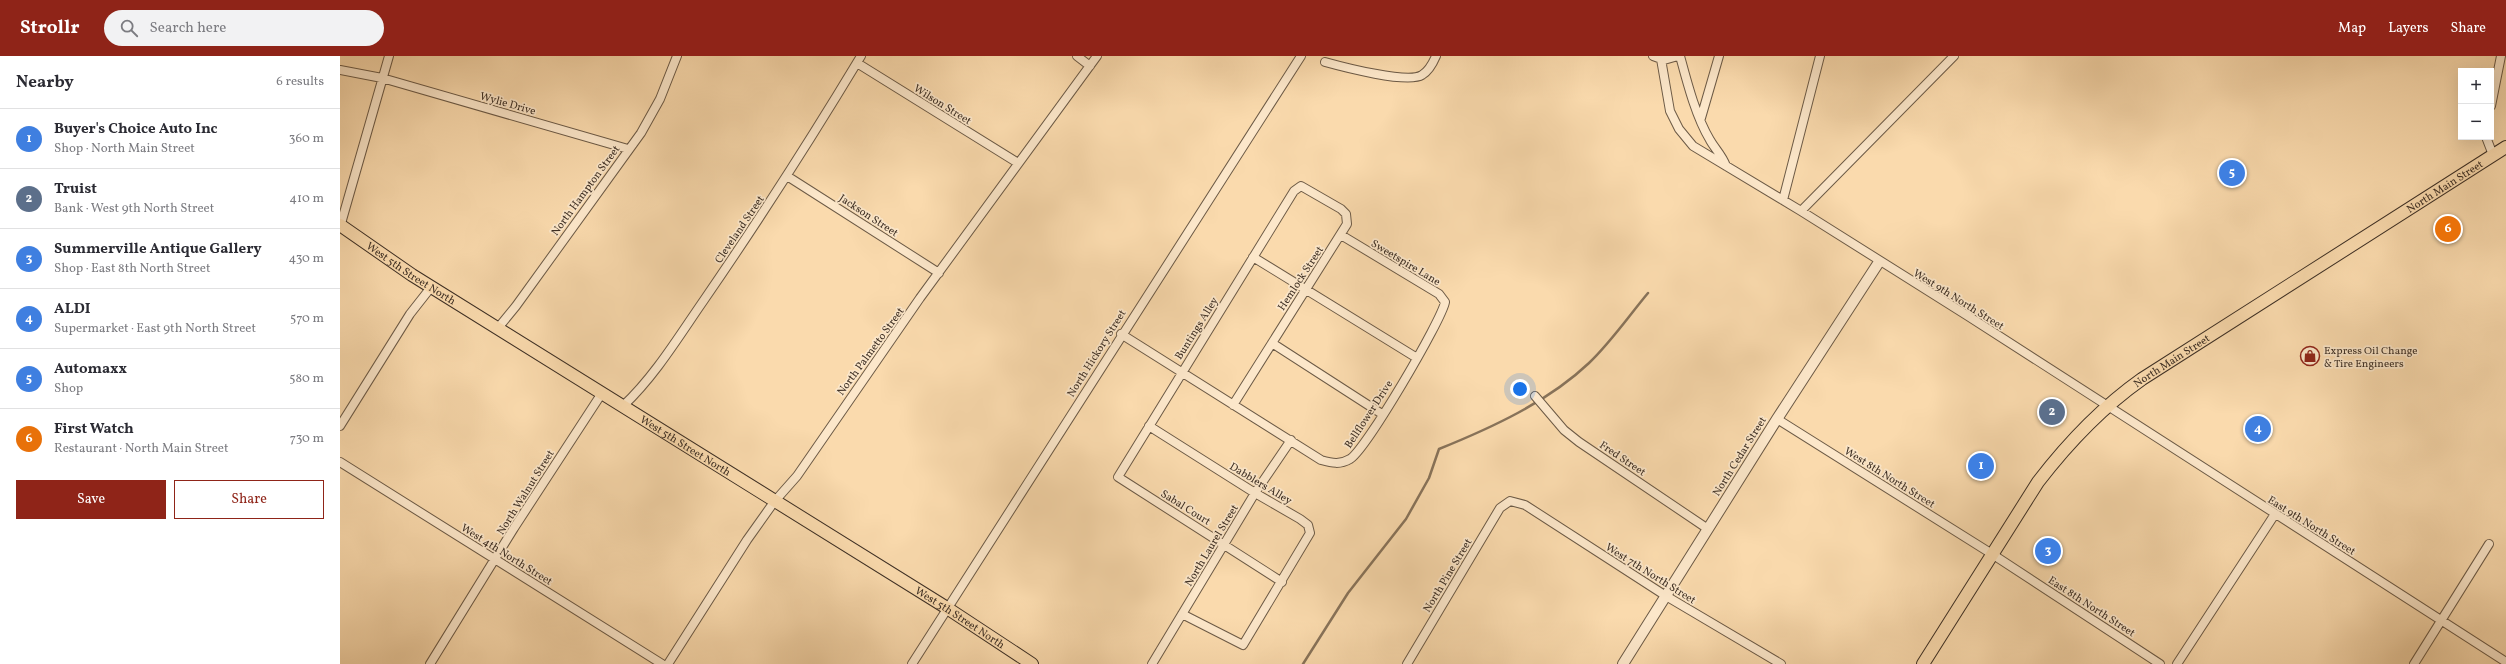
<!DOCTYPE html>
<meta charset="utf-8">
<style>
body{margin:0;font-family:Vollkorn,serif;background:#f2f2f3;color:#2b2b33}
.controls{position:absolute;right:12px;top:12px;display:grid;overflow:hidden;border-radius:0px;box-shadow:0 4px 16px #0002}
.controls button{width:36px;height:36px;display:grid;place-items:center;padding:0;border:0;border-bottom:1px solid #e1e1e2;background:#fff;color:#2b2b33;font:20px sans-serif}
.you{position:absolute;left:1180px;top:333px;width:14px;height:14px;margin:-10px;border:3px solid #fff;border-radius:50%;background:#1a73e8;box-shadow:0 0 0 6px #1a73e833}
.badge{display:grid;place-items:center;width:26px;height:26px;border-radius:50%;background:#8f2418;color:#fff;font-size:13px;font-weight:700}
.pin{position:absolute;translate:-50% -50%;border:2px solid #fff;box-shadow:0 1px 4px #0006}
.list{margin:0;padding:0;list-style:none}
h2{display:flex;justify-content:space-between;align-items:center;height:52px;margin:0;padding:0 16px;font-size:17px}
h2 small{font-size:13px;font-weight:400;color:#7c7c81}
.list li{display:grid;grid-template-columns:26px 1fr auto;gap:12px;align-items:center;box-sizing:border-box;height:60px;padding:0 16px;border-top:1px solid #e1e1e2}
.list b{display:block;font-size:15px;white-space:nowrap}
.list p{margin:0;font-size:13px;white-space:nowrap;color:#7c7c81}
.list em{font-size:13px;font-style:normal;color:#7c7c81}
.actions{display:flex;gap:8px;padding:12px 16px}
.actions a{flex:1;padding:9px 0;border:1px solid #8f2418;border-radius:0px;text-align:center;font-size:14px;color:#8f2418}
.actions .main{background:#8f2418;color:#fff}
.icon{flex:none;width:22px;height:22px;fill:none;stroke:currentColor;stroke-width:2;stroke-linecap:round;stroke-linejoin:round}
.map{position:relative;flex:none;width:2166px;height:608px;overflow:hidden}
header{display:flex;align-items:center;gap:24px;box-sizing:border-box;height:56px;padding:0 20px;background:#8f2418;color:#fff}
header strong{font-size:19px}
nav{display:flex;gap:22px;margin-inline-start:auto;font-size:14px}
.search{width:280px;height:36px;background:#f2f2f3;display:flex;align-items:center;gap:10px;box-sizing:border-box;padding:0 14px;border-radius:22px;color:#7c7c81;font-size:15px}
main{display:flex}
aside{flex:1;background:#fff}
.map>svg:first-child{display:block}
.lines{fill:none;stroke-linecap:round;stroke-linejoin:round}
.stream{stroke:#88735a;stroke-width:2.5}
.minor-casing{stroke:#6c5a46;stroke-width:10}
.tertiary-casing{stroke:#6c5a46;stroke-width:12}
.primary-casing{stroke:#3d2f24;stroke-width:14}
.minor{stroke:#fce7ca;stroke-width:8}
.tertiary{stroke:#fce7ca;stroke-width:10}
.primary{stroke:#fadaad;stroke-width:12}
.labels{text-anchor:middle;stroke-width:3.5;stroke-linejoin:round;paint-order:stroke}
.street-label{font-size:11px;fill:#3d2f24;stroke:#fce7ca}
.poi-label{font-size:11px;fill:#3d2f24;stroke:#fce7ca;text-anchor:start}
</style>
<header>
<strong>Strollr</strong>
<div class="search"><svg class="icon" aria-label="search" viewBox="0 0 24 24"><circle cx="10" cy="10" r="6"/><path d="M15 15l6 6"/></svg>Search here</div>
<nav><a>Map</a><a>Layers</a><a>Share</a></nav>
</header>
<main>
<aside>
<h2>Nearby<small>6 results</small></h2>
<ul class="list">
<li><span class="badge" style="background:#3f7fe0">1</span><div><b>Buyer's Choice Auto Inc</b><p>Shop · North Main Street</p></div><em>360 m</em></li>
<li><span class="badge" style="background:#5c6f8a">2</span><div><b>Truist</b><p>Bank · West 9th North Street</p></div><em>410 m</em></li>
<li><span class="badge" style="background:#3f7fe0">3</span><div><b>Summerville Antique Gallery</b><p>Shop · East 8th North Street</p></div><em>430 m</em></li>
<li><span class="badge" style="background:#3f7fe0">4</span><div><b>ALDI</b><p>Supermarket · East 9th North Street</p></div><em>570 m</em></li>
<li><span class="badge" style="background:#3f7fe0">5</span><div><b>Automaxx</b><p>Shop</p></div><em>580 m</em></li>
<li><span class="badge" style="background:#e8710a">6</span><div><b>First Watch</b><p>Restaurant · North Main Street</p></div><em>730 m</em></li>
</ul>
<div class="actions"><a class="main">Save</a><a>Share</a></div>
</aside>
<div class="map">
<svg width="2166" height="608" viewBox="0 0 2166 608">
<rect width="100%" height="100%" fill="#fadaad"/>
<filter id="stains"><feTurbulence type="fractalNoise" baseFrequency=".005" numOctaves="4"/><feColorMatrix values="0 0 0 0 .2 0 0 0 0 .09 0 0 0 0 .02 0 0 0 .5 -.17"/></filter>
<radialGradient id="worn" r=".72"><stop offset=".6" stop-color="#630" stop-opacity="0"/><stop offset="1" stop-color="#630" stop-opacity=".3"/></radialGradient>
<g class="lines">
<path class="stream" d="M 963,608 L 1008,537 L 1066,463 L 1089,422 L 1099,393 C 1151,372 1208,346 1249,307 C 1271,286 1288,261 1308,237"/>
<defs>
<path id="minor" d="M 737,0 L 750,10
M 1313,0 L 1324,4 L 1338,0
M 1340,0 C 1347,26 1356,61 1370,84 C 1375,93 1382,99 1386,110
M 1321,3 L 1330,55 L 1339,73 L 1353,90 L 1461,155 L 1628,260 L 2166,606
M 985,6 C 1003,11 1068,28 1082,19 C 1089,15 1093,7 1096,0
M 517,7 L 678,107
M 0,14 L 42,22 L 288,93
M 2151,50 L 2161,0
M 1361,62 L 1379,0
M 2146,81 L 2153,99
M 447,120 L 599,217
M 1443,144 L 1480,0
M 1461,155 L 1614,0
M 0,171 L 49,0
M 913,201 L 1077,302
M 158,272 L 176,250 L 301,77 L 320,43 L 337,0
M 781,278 L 981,404 C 992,407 1000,409 1010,403 C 1025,395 1102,264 1105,246 L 1099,238 L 1001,179
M 932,287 L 1042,358
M 1195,340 L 1224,374 L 1239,386 L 1368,473
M 893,349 L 1007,168 L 1006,158 L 1001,153 L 961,130 L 954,135 L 778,421 L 942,526
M 283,350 C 315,320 339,280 364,244 C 419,164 471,83 521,0
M 1437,363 L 1652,498 L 1820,608
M 0,370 L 70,258 L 92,230
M 809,370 L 915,437 L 960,463 L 968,469 L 970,477 L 903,589 L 842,558
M 0,406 L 322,608
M 90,608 L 174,472 L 262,337
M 328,608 L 407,484 L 434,446 L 457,420 L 580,242 L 757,0
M 572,608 L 961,0
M 812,608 L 915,437 L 951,384
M 1067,608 L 1160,452 L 1170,445 L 1185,449 L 1326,540 L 1441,608
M 1837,608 L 1935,458
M 2074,608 L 2149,488"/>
<path id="tertiary" d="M 1283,608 L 1437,363 L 1539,206"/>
<g id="primary">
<path id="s1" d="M 0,169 L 72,219 L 607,552 L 692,608"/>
<path id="s2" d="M 1583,608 L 1698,426 C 1728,387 1761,352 1802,323 L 2166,91"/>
</g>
</defs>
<use href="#minor" class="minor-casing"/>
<use href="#tertiary" class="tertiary-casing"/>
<use href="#primary" class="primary-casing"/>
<use href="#minor" class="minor"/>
<use href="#tertiary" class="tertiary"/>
<use href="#primary" class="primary"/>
</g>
<defs>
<symbol id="shop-ring" viewBox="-11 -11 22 22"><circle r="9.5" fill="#fce7ca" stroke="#8f2418" stroke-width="1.5"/><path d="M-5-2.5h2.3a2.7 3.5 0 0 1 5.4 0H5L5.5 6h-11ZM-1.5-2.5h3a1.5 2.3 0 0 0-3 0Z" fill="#8f2418"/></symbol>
</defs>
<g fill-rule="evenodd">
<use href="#shop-ring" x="1959" y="289" width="22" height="22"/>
</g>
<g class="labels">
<g class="street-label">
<text transform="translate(168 47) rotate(16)" y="4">Wylie Drive</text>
<text transform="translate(603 48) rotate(32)" y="4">Wilson Street</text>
<text dy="4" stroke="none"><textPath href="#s2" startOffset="721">North Main Street</textPath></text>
<text transform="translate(245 134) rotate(-54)" y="4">North Hampton Street</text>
<text transform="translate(529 159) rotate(33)" y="4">Jackson Street</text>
<text transform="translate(399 173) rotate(-56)" y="4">Cleveland Street</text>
<text transform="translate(1066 206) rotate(31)" y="4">Sweetspire Lane</text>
<text dy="4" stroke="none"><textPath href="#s1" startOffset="86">West 5th Street North</textPath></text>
<text transform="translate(960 222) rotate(-57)" y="4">Hemlock Street</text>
<text transform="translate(1619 243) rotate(32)" y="4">West 9th North Street</text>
<text transform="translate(856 272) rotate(-58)" y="4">Buntings Alley</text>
<text transform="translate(530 295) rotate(-54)" y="4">North Palmetto Street</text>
<text transform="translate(756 297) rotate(-58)" y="4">North Hickory Street</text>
<text dy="4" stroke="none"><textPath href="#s2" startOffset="397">North Main Street</textPath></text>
<text transform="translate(1028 358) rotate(-57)" y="4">Bellflower Drive</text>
<text dy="4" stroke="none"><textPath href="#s1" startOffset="410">West 5th Street North</textPath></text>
<text transform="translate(1399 400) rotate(-58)" y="4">North Cedar Street</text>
<text transform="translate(1283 402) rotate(34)" y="4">Fred Street</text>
<text transform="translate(1550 421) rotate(32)" y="4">West 8th North Street</text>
<text transform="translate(921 427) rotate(31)" y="4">Dabblers Alley</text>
<text transform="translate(185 436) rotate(-58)" y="4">North Walnut Street</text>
<text transform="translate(846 451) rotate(32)" y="4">Sabal Court</text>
<text transform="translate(1972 469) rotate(32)" y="4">East 9th North Street</text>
<text transform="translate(871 489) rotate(-59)" y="4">North Laurel Street</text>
<text transform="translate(167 498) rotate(32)" y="4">West 4th North Street</text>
<text transform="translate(1311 517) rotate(32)" y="4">West 7th North Street</text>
<text transform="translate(1107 519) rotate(-59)" y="4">North Pine Street</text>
<text transform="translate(1752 550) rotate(33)" y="4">East 8th North Street</text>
<text dy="4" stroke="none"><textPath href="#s1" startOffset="734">West 5th Street North</textPath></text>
</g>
<g class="poi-label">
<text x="1984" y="298">Express Oil Change<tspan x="1984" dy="13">&amp; Tire Engineers</tspan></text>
</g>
</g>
<rect width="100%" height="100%" filter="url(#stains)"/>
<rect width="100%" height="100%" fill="url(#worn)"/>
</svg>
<div class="controls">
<button>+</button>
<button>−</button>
</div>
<div class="you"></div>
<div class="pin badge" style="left:1641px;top:410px;background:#3f7fe0">1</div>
<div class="pin badge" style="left:1712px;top:356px;background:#5c6f8a">2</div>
<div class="pin badge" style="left:1708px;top:495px;background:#3f7fe0">3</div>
<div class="pin badge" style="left:1918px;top:373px;background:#3f7fe0">4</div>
<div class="pin badge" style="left:1892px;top:117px;background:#3f7fe0">5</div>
<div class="pin badge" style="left:2108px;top:173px;background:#e8710a">6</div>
</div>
</main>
